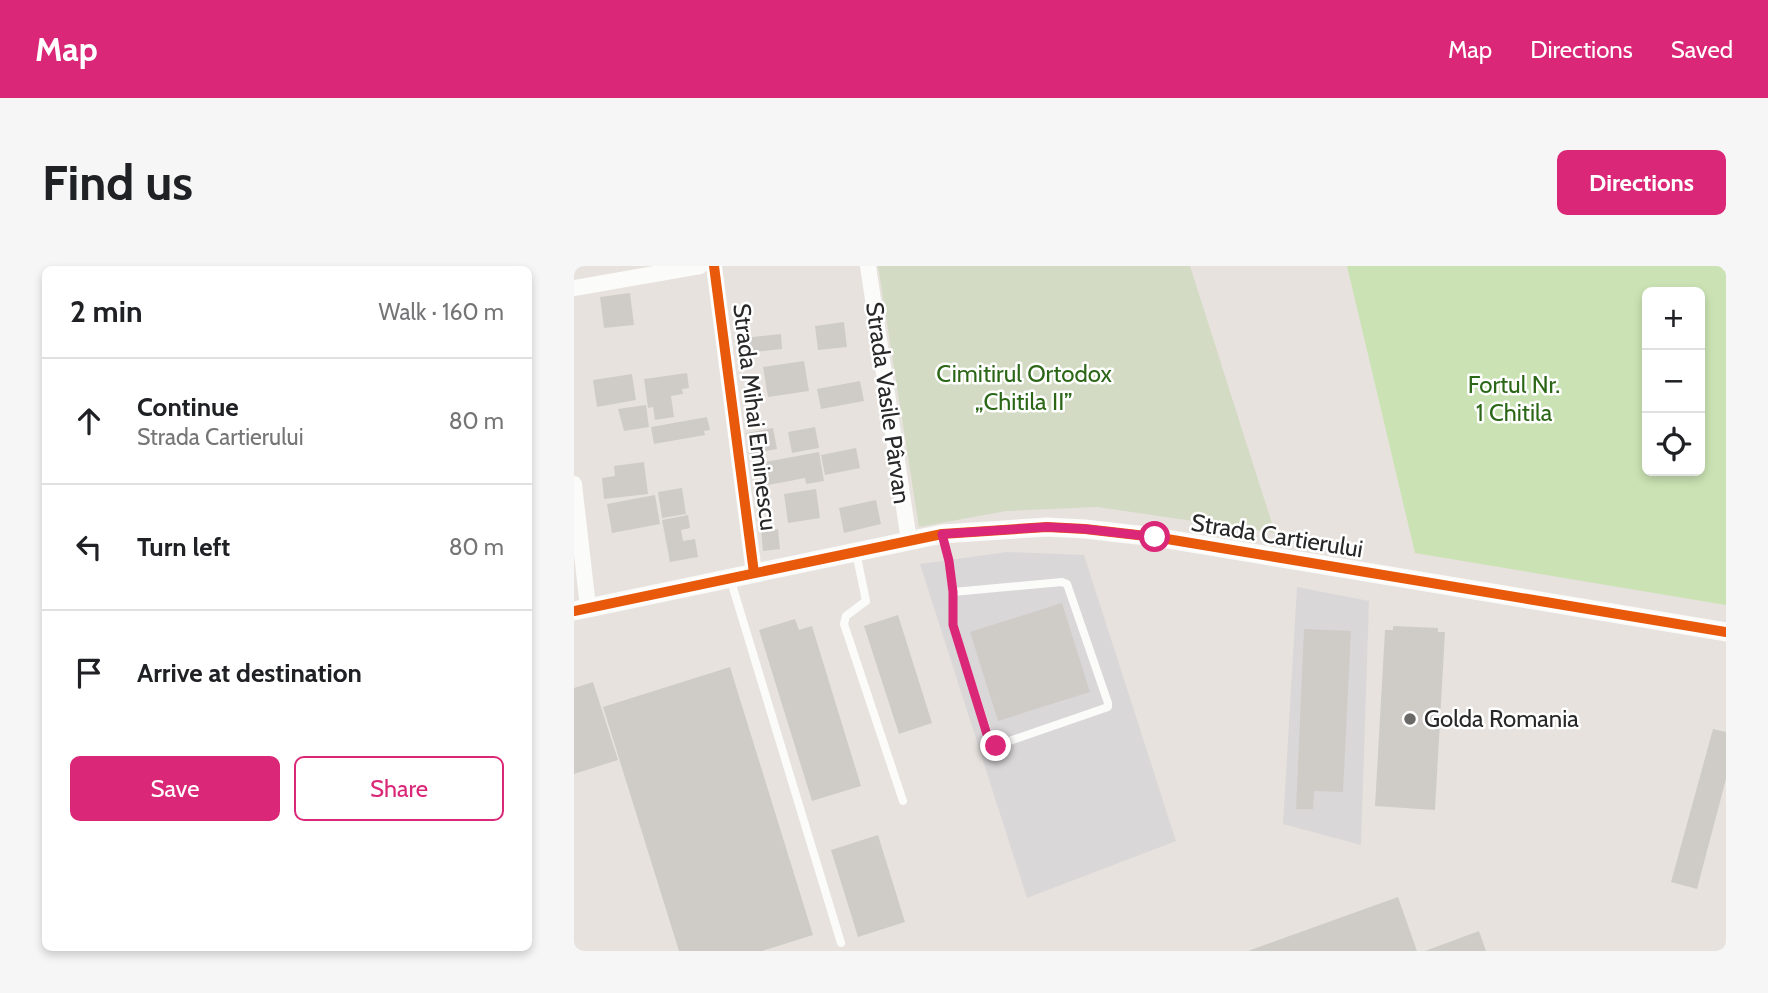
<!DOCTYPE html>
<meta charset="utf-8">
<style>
body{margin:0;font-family:Cabin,sans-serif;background:#f6f6f6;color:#202124}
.controls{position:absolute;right:21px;top:21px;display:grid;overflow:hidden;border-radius:10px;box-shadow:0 4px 10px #0003}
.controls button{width:63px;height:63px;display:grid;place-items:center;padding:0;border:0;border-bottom:2px solid #e0e0e0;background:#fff;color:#202124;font:35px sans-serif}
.stop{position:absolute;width:21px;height:21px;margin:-16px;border:5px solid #db2777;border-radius:50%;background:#fff}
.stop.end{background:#db2777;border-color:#fff;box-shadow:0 2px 7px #0008}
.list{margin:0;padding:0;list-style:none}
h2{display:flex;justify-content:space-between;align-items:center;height:91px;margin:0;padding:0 28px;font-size:30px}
h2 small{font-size:23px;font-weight:400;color:#757577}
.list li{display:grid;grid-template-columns:46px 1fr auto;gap:21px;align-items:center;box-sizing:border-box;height:126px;padding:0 28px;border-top:2px solid #e0e0e0}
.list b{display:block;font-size:26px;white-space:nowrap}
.list p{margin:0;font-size:23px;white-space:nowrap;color:#757577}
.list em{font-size:23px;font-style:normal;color:#757577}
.actions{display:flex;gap:14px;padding:21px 28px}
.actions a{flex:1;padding:16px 0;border:2px solid #db2777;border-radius:10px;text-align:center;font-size:24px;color:#db2777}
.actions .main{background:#db2777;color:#fff}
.icon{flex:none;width:38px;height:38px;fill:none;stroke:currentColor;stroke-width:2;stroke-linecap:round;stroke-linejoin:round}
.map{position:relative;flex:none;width:1152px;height:685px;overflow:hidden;border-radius:10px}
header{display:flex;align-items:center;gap:42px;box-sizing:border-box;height:98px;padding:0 35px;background:#db2777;color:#fff}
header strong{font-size:33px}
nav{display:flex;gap:38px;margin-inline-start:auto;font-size:24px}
.intro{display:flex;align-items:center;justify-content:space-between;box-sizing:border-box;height:168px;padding:0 42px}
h1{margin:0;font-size:49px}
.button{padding:18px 32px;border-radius:10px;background:#db2777;color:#fff;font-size:24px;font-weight:700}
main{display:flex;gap:42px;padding:0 42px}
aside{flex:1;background:#fff;border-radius:10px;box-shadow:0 4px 10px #0003}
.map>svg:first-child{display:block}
.industrial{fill:#dad7d9}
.green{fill:#cbe3b4;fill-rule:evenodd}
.cemetery{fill:#d4dbc4}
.building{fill:#cfccc8}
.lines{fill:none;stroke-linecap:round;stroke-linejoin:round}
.service{stroke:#fbfbfa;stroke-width:8}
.minor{stroke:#fbfbfa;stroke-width:16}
.tertiary{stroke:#fbfbfa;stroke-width:19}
.cycleway-casing{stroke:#fff;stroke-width:15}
.cycleway{stroke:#e8590c;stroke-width:10}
.route{stroke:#db2777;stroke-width:9}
.poi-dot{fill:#6b6967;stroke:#fff;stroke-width:2.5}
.labels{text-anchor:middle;stroke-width:5;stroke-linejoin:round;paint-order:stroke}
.park-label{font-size:24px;fill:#2c6717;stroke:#fff}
.street-label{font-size:24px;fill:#282828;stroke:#fff}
.poi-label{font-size:24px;fill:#282828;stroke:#fff;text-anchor:start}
</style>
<header>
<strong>Map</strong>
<nav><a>Map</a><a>Directions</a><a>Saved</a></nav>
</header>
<div class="intro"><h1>Find us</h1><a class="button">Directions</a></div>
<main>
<aside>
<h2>2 min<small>Walk · 160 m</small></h2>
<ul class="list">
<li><svg class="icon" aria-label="ahead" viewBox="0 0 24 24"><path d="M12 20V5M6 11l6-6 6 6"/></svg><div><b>Continue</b><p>Strada Cartierului</p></div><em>80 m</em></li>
<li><svg class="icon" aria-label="left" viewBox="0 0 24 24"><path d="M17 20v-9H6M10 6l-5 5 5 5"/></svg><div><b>Turn left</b></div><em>80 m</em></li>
<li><svg class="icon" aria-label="arrive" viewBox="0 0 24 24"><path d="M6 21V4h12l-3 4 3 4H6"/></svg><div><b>Arrive at destination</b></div></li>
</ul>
<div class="actions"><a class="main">Save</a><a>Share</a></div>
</aside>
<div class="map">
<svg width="1152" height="685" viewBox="0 0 1152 685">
<rect width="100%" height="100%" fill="#e7e2dd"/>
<path class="industrial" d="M 433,286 L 510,289 L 602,575 L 453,632 L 346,298 Z
M 723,321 L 795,335 L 787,579 L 709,558 Z"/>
<path class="green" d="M 773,0 L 1152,0 L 1152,339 L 841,287 ZM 1073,26 L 1126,26 L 1126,205 L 1073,205 Z"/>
<path class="cemetery" d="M 304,0 L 616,0 L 701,267 L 523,241 L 432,245 L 345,261 Z"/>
<path class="building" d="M 56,27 L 60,59 L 30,62 L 26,31 Z
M 270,56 L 273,81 L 244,84 L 241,60 Z
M 207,68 L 208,83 L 172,87 L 170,72 Z
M 230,95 L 235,125 L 194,131 L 189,101 Z
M 113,107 L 115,122 L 108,123 L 109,128 L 97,130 L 100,151 L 81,154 L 79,141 L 74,142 L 70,113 Z
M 58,108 L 62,134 L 23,141 L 19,114 Z
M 286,115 L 290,135 L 247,143 L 243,123 Z
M 72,139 L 75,161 L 50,165 L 44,143 Z
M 133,151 L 136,164 L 130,165 L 131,169 L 80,178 L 77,161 Z
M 241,161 L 245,182 L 218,187 L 214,166 Z
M 199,162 L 203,183 L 176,188 L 172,167 Z
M 282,182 L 286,202 L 251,209 L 247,189 Z
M 245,186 L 250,215 L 232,218 L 231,212 L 189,220 L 185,197 Z
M 70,196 L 74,228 L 30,233 L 28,212 L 41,210 L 40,200 Z
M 108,222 L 112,248 L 88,252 L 84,226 Z
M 242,223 L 246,252 L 214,257 L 210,228 Z
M 81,229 L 86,258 L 38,267 L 33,238 Z
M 302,234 L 307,258 L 270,267 L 265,242 Z
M 114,249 L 116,262 L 107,264 L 109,275 L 121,273 L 124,291 L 96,296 L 88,254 Z
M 204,263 L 206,283 L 189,285 L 187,265 Z
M 488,337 L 516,426 L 424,455 L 396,366 Z
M 324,349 L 358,457 L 325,468 L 290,360 Z
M 221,353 L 225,364 L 238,360 L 287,520 L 238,535 L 185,364 Z
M 819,360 L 864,362 L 864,366 L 871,366 L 861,544 L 801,540 L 811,364 L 819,364 Z
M 730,363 L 777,365 L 769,526 L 740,525 L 739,543 L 722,543 Z
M 156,401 L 239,669 L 188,685 L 105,685 L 29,441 Z
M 19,416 L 44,494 L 0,508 L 0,422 Z
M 1139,463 L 1152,466 L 1152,513 L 1123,623 L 1097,616 Z
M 304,569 L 331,656 L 284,671 L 257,584 Z
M 824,631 L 843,685 L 674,685 Z
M 905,665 L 912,685 L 851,685 Z"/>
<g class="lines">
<path class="service" d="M 1151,0 L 1152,1
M 368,268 L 375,295 L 379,326 L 379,359 L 418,481 L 534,441 L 534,437 L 493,318 L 488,316 L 379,326
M 282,286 L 292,335 L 272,350 L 270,358 L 329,535
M 156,312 L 267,677"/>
<path class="minor" d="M 140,0 L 180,307
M 294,0 L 335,275
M 0,22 L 126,0
M 0,218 L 14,341"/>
<path class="tertiary" d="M 0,345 L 368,268 L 473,261 L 511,263 L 581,271 L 1152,366"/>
<defs>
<path id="cycleway" d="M 140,0 L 180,307
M 0,345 L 368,268 L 473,261 L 511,263 L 581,271 L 1152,366"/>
</defs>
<use href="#cycleway" class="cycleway-casing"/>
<use href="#cycleway" class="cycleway"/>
</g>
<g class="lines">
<path class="route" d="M 422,480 L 418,481 L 416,478 L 379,359 L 379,326 L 375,295 L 368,268 L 473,261 L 511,263 L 581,271"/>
</g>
<circle class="poi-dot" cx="836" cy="453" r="7"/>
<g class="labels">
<g class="park-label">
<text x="450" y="116">Cimitirul Ortodox<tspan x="450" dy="28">„Chitila II”</tspan></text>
<text x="940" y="127">Fortul Nr.<tspan x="940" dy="28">1 Chitila</tspan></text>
</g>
<g class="street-label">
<text transform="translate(314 137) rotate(82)" y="8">Strada Vasile Pârvan</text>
<text transform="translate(181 151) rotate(83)" y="8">Strada Mihai Eminescu</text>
<text transform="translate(703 270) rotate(9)" y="8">Strada Cartierului</text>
</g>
<g class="poi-label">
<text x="850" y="461">Golda Romania</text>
</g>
</g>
</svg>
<div class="controls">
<button>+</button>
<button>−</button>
<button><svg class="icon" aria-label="locate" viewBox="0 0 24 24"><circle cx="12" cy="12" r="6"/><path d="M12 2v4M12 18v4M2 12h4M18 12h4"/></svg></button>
</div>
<div class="stop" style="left:581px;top:271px"></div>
<div class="stop end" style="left:422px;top:480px"></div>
</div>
</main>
